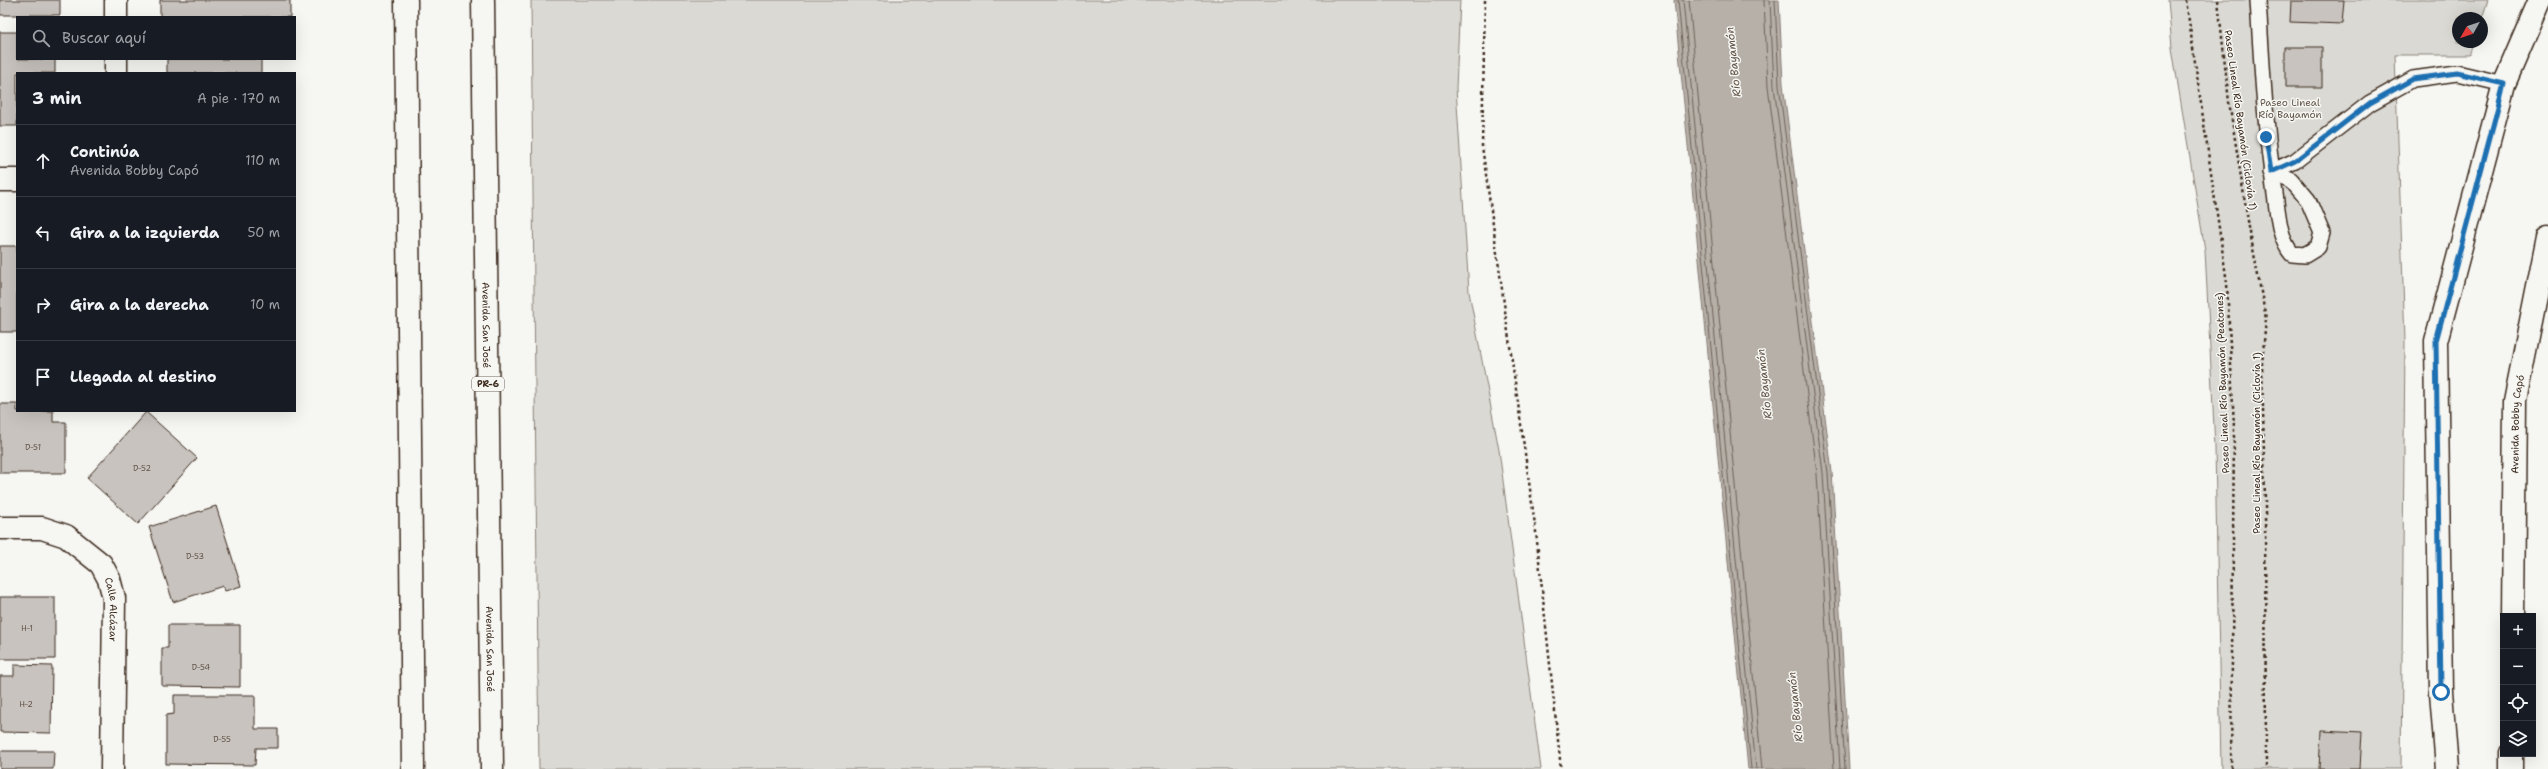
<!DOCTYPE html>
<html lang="es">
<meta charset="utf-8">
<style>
body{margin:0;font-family:"Shantell Sans",sans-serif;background:#20242c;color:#f1f3f6}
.controls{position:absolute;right:12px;bottom:12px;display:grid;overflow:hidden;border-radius:0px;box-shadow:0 4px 16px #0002}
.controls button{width:36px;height:36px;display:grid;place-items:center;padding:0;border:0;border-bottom:1px solid #363941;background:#171b24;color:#f1f3f6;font:20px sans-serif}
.compass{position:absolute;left:2452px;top:12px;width:36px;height:36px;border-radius:50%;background:#171b24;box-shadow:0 4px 16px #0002;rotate:230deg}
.stop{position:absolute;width:12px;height:12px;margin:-9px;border:3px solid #1f6fb2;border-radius:50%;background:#fff}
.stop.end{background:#1f6fb2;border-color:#fff;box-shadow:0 1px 4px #0008}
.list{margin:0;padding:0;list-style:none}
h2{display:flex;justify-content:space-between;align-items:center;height:52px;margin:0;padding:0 16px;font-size:17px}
h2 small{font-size:13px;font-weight:400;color:#9ea1a6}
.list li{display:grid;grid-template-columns:26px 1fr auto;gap:12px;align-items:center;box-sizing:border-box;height:72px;padding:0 16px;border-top:1px solid #363941}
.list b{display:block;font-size:15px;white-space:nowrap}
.list p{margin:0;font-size:13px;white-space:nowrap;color:#9ea1a6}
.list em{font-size:13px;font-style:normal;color:#9ea1a6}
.icon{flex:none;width:22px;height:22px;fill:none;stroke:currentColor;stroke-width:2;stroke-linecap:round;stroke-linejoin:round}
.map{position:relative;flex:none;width:2548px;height:769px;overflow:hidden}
.search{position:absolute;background:#171b24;box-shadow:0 4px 16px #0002;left:16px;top:16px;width:280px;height:44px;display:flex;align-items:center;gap:10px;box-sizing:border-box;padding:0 14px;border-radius:0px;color:#9ea1a6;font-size:15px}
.panel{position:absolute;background:#171b24;box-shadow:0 4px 16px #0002;left:16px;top:72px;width:280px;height:340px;border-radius:0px}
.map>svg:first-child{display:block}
.green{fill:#dad9d3;stroke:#8a8278}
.water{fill:#b6b0a9;stroke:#857a71}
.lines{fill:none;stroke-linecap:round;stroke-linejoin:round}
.shore{stroke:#6c6056;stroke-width:1}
.building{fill:#c8c3be;stroke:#3b2a1e}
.lane-casing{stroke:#3b2a1e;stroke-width:18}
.street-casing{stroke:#3b2a1e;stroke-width:25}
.secondary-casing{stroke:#3b2a1e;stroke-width:25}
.primary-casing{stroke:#3b2a1e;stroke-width:25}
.path{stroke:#3b2a1e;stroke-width:2.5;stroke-dasharray:3 3;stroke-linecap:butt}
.lane{stroke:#f6f6f2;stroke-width:15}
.street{stroke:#f6f6f2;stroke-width:22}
.secondary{stroke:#f6f6f2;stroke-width:22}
.primary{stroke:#f6f6f2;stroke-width:22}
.route{stroke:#1f6fb2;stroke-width:5}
.labels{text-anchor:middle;stroke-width:3;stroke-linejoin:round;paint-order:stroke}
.number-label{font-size:8px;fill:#5e5046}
.shield{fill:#f6f6f2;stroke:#73675e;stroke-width:1}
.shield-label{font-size:9px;font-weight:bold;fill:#3b2a1e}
.park-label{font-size:10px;fill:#63564b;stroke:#f6f6f2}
.street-label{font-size:10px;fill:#3b2a1e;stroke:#f6f6f2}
.water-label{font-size:11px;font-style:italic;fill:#605248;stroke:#f6f6f2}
</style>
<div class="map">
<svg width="2548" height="769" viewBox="0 0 2548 769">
<rect width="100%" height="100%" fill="#f6f6f2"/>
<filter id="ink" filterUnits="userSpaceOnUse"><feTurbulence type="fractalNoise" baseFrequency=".025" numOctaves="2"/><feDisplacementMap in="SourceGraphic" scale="8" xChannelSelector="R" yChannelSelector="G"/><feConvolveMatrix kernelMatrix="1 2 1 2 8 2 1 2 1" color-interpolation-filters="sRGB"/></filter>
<g filter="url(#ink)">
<path class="green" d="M 531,0 L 1460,0 L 1456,88 L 1469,292 L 1499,450 L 1541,769 L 539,769 Z
M 2168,0 L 2488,0 L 2482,18 L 2458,18 L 2458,42 L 2474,42 L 2469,55 L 2395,55 L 2405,341 L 2401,769 L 2221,769 L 2215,447 L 2205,250 L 2172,48 Z"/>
<path class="water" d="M 1674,0 L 1779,0 L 1783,84 L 1832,472 L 1849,769 L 1748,769 Z"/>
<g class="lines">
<path class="shore" d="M 1678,0 L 1751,769
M 1683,0 L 1756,769
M 1689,0 L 1762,769
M 1764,0 L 1768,86 L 1817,474 L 1834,769
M 1770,0 L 1774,86 L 1823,473 L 1840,769
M 1775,0 L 1779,85 L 1828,473 L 1845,769"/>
</g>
<path class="building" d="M 0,0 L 60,0 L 60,15 L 0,15 Z
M 160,0 L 290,0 L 290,17 L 160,17 Z
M 2291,0 L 2344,0 L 2342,24 L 2290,22 Z
M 0,32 L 17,32 L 17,59 L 60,59 L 55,60 L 55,73 L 17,73 L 17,126 L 0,126 Z
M 2285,47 L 2322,47 L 2322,87 L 2285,87 Z
M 167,59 L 261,59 L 261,73 L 167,73 Z
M 0,246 L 17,246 L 17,332 L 0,332 Z
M 0,404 L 17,404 L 17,411 L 53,411 L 53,422 L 66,422 L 66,473 L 0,473 Z
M 146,412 L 197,458 L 138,524 L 87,478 Z
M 216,506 L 241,586 L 225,591 L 223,586 L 173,602 L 149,527 Z
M 0,597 L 55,597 L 55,659 L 0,659 Z
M 168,625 L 240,625 L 240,687 L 162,686 L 162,648 L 168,648 Z
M 14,665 L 52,666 L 51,733 L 0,732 L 0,676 L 14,676 Z
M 174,695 L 255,695 L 255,729 L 278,729 L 278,748 L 256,748 L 255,765 L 166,764 L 166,715 L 174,714 Z
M 2321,730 L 2362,732 L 2360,769 L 2319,769 Z
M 0,751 L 54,751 L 53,769 L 0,769 Z"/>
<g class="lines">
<defs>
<path id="lane" d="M 2258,0 C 2262,65 2265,130 2275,194 C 2278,214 2279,239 2292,254 L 2305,255 L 2318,247 L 2322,233 L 2308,200 L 2292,181 L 2271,172
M 2271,172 L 2295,161 L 2370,103 L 2413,79 L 2457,73 L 2504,84"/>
<g id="street">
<path d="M 116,0 L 116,17"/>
<path d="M 116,59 L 116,73"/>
<path d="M 0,180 L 17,180"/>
<path id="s1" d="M 0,528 L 42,528 L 66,536 L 101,564 L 109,579 L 114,598 L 112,769"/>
</g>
<g id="secondary">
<path id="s2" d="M 2513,616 L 2515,401 L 2548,236"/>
<path d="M 2447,769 L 2441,692 L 2436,341 L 2504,84 L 2540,0"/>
<path d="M 2511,769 L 2511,754"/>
</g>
<g id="primary">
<path d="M 406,0 L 413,769"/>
<path id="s3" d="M 483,0 L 492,769"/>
</g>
</defs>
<use href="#lane" class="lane-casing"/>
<use href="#street" class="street-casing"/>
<use href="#secondary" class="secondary-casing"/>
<use href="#primary" class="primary-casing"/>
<path class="path" d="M 1485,0 L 1482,146 L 1536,532 L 1561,769
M 2186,0 L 2227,283 L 2234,427 L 2231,769
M 2218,0 L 2229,102 L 2249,227 L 2266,319 L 2262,364 L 2265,501 L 2266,769"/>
<use href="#lane" class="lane"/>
<use href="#street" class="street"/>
<use href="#secondary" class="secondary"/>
<use href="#primary" class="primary"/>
</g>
</g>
<g class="lines" filter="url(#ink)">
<path class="route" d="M 2266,137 L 2271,172 L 2295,161 L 2370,103 L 2413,79 L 2457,73 L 2504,84 L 2436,341 L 2441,692"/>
</g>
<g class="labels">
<g class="number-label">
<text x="33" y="450">D-51</text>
<text x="142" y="471">D-52</text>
<text x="195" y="559">D-53</text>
<text x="27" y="631">H-1</text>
<text x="201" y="670">D-54</text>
<text x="26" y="707">H-2</text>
<text x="222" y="742">D-55</text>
</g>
<rect class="shield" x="472" y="377" width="32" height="14" rx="3"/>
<g class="shield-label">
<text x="488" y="387">PR-6</text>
</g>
<g class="park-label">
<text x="2290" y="106">Paseo Lineal<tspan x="2290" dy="12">Río Bayamón</tspan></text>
</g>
<g class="street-label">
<text transform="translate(2241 120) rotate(82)" y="4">Paseo Lineal Río Bayamón (Ciclovía 1)</text>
<text dy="4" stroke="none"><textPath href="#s3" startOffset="325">Avenida San José</textPath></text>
<text transform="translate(2222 383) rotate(-92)" y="4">Paseo Lineal Río Bayamón (Peatones)</text>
<text dy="4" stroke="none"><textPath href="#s2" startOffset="192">Avenida Bobby Capó</textPath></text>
<text transform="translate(2256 443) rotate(-90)" y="4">Paseo Lineal Río Bayamón (Ciclovía 1)</text>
<text dy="4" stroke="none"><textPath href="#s1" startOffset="160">Calle Alcázar</textPath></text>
<text dy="4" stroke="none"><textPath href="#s3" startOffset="649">Avenida San José</textPath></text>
</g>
<g class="water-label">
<text transform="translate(1733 62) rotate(-96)" y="4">Río Bayamón</text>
<text transform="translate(1764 384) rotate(-96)" y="4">Río Bayamón</text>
<text transform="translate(1795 707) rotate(-96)" y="4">Río Bayamón</text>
</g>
</g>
</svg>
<div class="controls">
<button>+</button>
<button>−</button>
<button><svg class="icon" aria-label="locate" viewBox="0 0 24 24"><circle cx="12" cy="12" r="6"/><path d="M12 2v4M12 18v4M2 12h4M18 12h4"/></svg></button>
<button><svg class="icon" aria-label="layers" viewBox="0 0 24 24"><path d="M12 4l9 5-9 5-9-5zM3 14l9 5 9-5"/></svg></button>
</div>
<svg class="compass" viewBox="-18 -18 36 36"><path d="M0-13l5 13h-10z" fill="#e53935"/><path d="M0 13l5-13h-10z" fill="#9ea1a6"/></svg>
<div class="stop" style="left:2441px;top:692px"></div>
<div class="stop end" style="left:2266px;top:137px"></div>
<div class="search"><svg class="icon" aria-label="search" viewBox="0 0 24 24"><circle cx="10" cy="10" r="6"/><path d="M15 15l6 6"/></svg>Buscar aquí</div>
<section class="panel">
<h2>3 min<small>A pie · 170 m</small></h2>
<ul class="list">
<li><svg class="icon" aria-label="ahead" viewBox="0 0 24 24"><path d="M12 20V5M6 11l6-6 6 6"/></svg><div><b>Continúa</b><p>Avenida Bobby Capó</p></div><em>110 m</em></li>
<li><svg class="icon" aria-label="left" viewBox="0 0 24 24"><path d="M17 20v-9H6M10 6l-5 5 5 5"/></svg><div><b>Gira a la izquierda</b></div><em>50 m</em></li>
<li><svg class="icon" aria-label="right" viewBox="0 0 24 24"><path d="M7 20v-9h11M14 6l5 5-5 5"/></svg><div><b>Gira a la derecha</b></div><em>10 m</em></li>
<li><svg class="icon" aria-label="arrive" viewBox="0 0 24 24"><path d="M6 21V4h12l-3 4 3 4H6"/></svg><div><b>Llegada al destino</b></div></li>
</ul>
</section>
</div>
